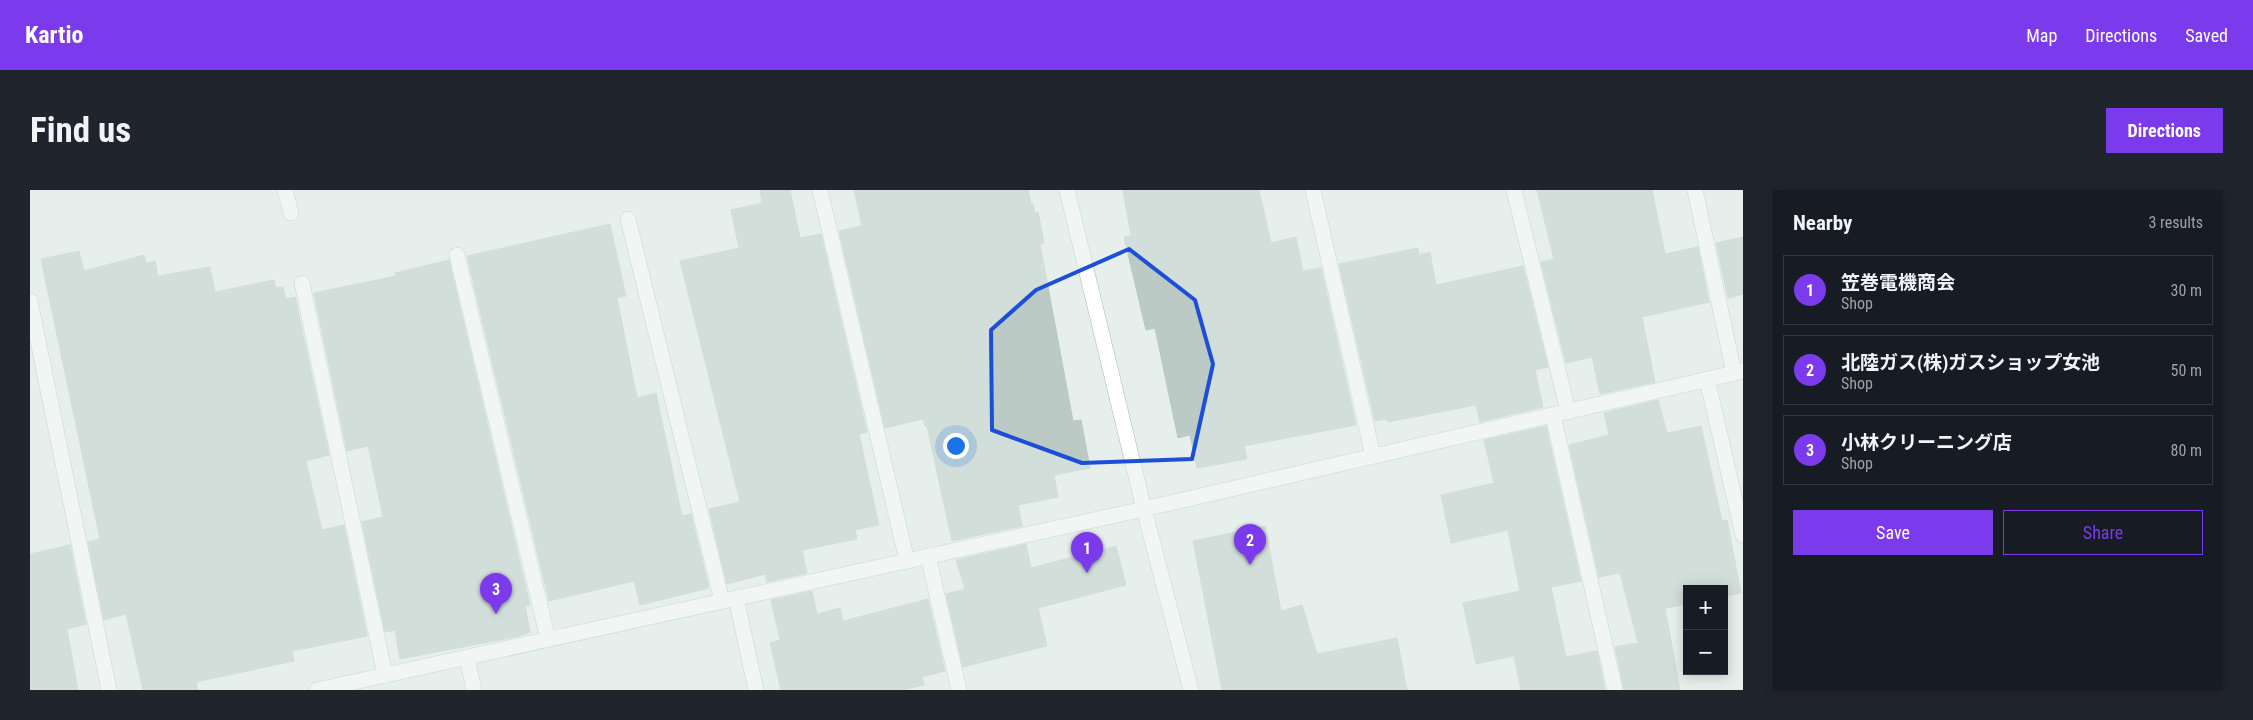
<!DOCTYPE html>
<meta charset="utf-8">
<style>
body{margin:0;font-family:"Roboto Condensed","Noto Sans JP",sans-serif;background:#20242c;color:#f1f3f6}
.controls{position:absolute;right:15px;bottom:15px;display:grid;overflow:hidden;border-radius:0px;box-shadow:0 2px 12px #0003}
.controls button{width:45px;height:45px;display:grid;place-items:center;padding:0;border:0;border-bottom:1px solid #363941;background:#171b24;color:#f1f3f6;font:25px sans-serif}
.you{position:absolute;left:925px;top:255px;width:18px;height:18px;margin:-12px;border:4px solid #fff;border-radius:50%;background:#1a73e8;box-shadow:0 0 0 8px #1a73e833}
.badge{display:grid;place-items:center;width:32px;height:32px;border-radius:50%;background:#7c3aed;color:#fff;font-size:16px;font-weight:700}
.pin{position:absolute;translate:-50% -41px;filter:drop-shadow(0 1px 2px #0008)}
.pin::after{content:'';position:absolute;top:26px;width:18px;height:15px;background:inherit;clip-path:polygon(0 0,100% 0,50% 100%)}
.list{margin:0;padding:0;list-style:none}
h2{display:flex;justify-content:space-between;align-items:center;height:65px;margin:0;padding:0 20px;font-size:21px}
h2 small{font-size:16px;font-weight:400;color:#9ea1a6}
.list li{display:grid;grid-template-columns:32px 1fr auto;gap:15px;align-items:center;box-sizing:border-box;height:70px;margin:0 10px 10px;padding:0 10px;border:1px solid #363941;border-radius:0px}
.list b{display:block;font-size:19px;white-space:nowrap}
.list p{margin:0;font-size:16px;white-space:nowrap;color:#9ea1a6}
.list em{font-size:16px;font-style:normal;color:#9ea1a6}
.actions{display:flex;gap:10px;padding:15px 20px}
.actions a{flex:1;padding:11px 0;border:1px solid #7c3aed;border-radius:0px;text-align:center;font-size:18px;color:#7c3aed}
.actions .main{background:#7c3aed;color:#fff}
.map{position:relative;flex:none;width:1713px;height:500px;overflow:hidden;border-radius:0px}
header{display:flex;align-items:center;gap:30px;box-sizing:border-box;height:70px;padding:0 25px;background:#7c3aed;color:#fff}
header strong{font-size:24px}
nav{display:flex;gap:28px;margin-inline-start:auto;font-size:18px}
.intro{display:flex;align-items:center;justify-content:space-between;box-sizing:border-box;height:120px;padding:0 30px}
h1{margin:0;font-size:35px}
.button{padding:12px 22px;border-radius:0px;background:#7c3aed;color:#fff;font-size:18px;font-weight:700}
main{display:flex;gap:30px;padding:0 30px}
aside{flex:1;background:#171b24;border-radius:0px;box-shadow:0 2px 12px #0003}
.map>svg:first-child{display:block}
.building{fill:#bbcac4;stroke:#b8c9c2}
.lines{fill:none;stroke-linecap:round;stroke-linejoin:round}
.lane-casing{stroke:#a8b8b2;stroke-width:16}
.street-casing{stroke:#a8b8b2;stroke-width:16}
.lane{stroke:#fff;stroke-width:15}
.street{stroke:#fff;stroke-width:15}
.marked{fill:none;stroke:#1d4ed8;stroke-width:4;stroke-linejoin:round}
</style>
<header>
<strong>Kartio</strong>
<nav><a>Map</a><a>Directions</a><a>Saved</a></nav>
</header>
<div class="intro"><h1>Find us</h1><a class="button">Directions</a></div>
<main>
<div class="map">
<svg width="1713" height="500" viewBox="0 0 1713 500">
<rect width="100%" height="100%" fill="#e6efeb"/>
<path class="building" d="M 730,0 L 760,0 L 770,48 L 791,44 L 837,242 L 829,244 L 849,335 L 825,340 L 827,349 L 772,360 L 777,383 L 737,392 L 735,384 L 697,394 L 679,319 L 710,312 L 650,71 L 709,58 L 701,20 L 732,13 Z
M 824,0 L 998,0 L 1001,15 L 1003,14 L 1005,23 L 1008,22 L 1014,53 L 1010,54 L 1043,231 L 1051,230 L 1060,278 L 1024,285 L 1028,307 L 988,315 L 992,336 L 922,351 L 897,236 L 895,236 L 893,229 L 855,238 L 809,41 L 832,36 Z
M 1093,0 L 1229,0 L 1241,53 L 1266,47 L 1273,81 L 1291,78 L 1326,235 L 1214,256 L 1217,269 L 1167,278 L 1160,245 L 1148,248 L 1125,138 L 1116,140 L 1094,47 L 1101,46 Z
M 1507,0 L 1622,0 L 1635,64 L 1668,57 L 1679,112 L 1612,127 L 1625,192 L 1570,204 L 1562,167 L 1536,173 L 1511,72 L 1524,69 Z
M 580,34 L 596,106 L 587,108 L 607,208 L 626,203 L 652,326 L 661,324 L 679,398 L 610,415 L 604,391 L 519,411 L 437,66 Z
M 1713,47 L 1713,104 L 1698,108 L 1686,53 Z
M 1388,58 L 1389,65 L 1400,62 L 1406,95 L 1493,76 L 1518,177 L 1505,180 L 1513,217 L 1450,232 L 1446,215 L 1358,232 L 1357,229 L 1345,231 L 1309,74 Z
M 49,61 L 54,81 L 114,65 L 116,73 L 125,71 L 128,86 L 180,77 L 185,102 L 244,90 L 246,98 L 253,97 L 256,109 L 265,107 L 299,265 L 276,271 L 292,340 L 314,335 L 337,446 L 262,461 L 264,471 L 166,492 L 168,500 L 113,500 L 96,424 L 74,430 L 58,352 L 70,349 L 11,69 Z
M 419,70 L 500,415 L 495,416 L 500,442 L 490,446 L 370,469 L 365,440 L 355,442 L 332,332 L 353,327 L 338,256 L 317,261 L 284,103 L 366,86 L 365,83 Z
M 1628,210 L 1637,243 L 1671,236 L 1692,331 L 1697,330 L 1711,403 L 1694,406 L 1694,399 L 1657,399 L 1657,414 L 1635,418 L 1650,500 L 1594,500 L 1585,457 L 1608,453 L 1590,383 L 1569,387 L 1539,255 L 1579,245 L 1574,223 Z
M 1516,236 L 1551,391 L 1521,397 L 1536,467 L 1567,461 L 1575,500 L 1491,500 L 1484,466 L 1446,474 L 1433,413 L 1490,401 L 1478,340 L 1421,353 L 1411,305 L 1464,293 L 1454,250 Z
M 1235,336 L 1251,421 L 1272,415 L 1287,464 L 1367,448 L 1377,500 L 1192,500 L 1163,351 Z
M 996,354 L 1001,378 L 1086,356 L 1096,395 L 1008,418 L 1017,456 L 933,477 L 916,404 L 935,399 L 926,370 Z
M 40,355 L 56,434 L 37,439 L 48,500 L 0,500 L 0,364 Z
M 782,401 L 787,424 L 810,418 L 813,431 L 898,409 L 915,481 L 892,487 L 894,495 L 872,500 L 751,500 L 740,453 L 750,450 L 741,410 Z"/>
<g class="lines">
<defs>
<path id="lane" d="M 255,0 L 261,23
M 790,0 L 877,371
M 1037,0 L 1114,319
M 1283,0 L 1343,266
M 1484,0 L 1538,221
M 1665,0 L 1704,183
M 598,29 L 692,411
M 427,65 L 518,449
M 272,93 L 355,485
M 1677,189 L 1713,345
M 1523,225 L 1585,500
M 898,366 L 929,500
M 706,408 L 726,500
M 437,467 L 444,500"/>
<path id="street" d="M 0,111 L 79,500
M 1114,319 L 1161,500
M 287,500 L 1114,319 L 1713,181"/>
</defs>
<use href="#lane" class="lane-casing"/>
<use href="#street" class="street-casing"/>
<use href="#lane" class="lane"/>
<use href="#street" class="street"/>
</g>
<path d="M0 0H1713V500H0ZM 1099,59 L 1165,110 L 1183,174 L 1162,269 L 1052,273 L 962,240 L 961,140 L 1006,100 Z" fill="#e6efeb" fill-opacity=".55" fill-rule="evenodd"/>
<path class="marked" d="M 1099,59 L 1165,110 L 1183,174 L 1162,269 L 1052,273 L 962,240 L 961,140 L 1006,100 Z"/>
</svg>
<div class="controls">
<button>+</button>
<button>−</button>
</div>
<div class="you"></div>
<div class="pin badge" style="left:1057px;top:383px">1</div>
<div class="pin badge" style="left:1220px;top:375px">2</div>
<div class="pin badge" style="left:466px;top:424px">3</div>
</div>
<aside>
<h2>Nearby<small>3 results</small></h2>
<ul class="list">
<li><span class="badge">1</span><div><b>笠巻電機商会</b><p>Shop</p></div><em>30 m</em></li>
<li><span class="badge">2</span><div><b>北陸ガス(株)ガスショップ女池</b><p>Shop</p></div><em>50 m</em></li>
<li><span class="badge">3</span><div><b>小林クリーニング店</b><p>Shop</p></div><em>80 m</em></li>
</ul>
<div class="actions"><a class="main">Save</a><a>Share</a></div>
</aside>
</main>
